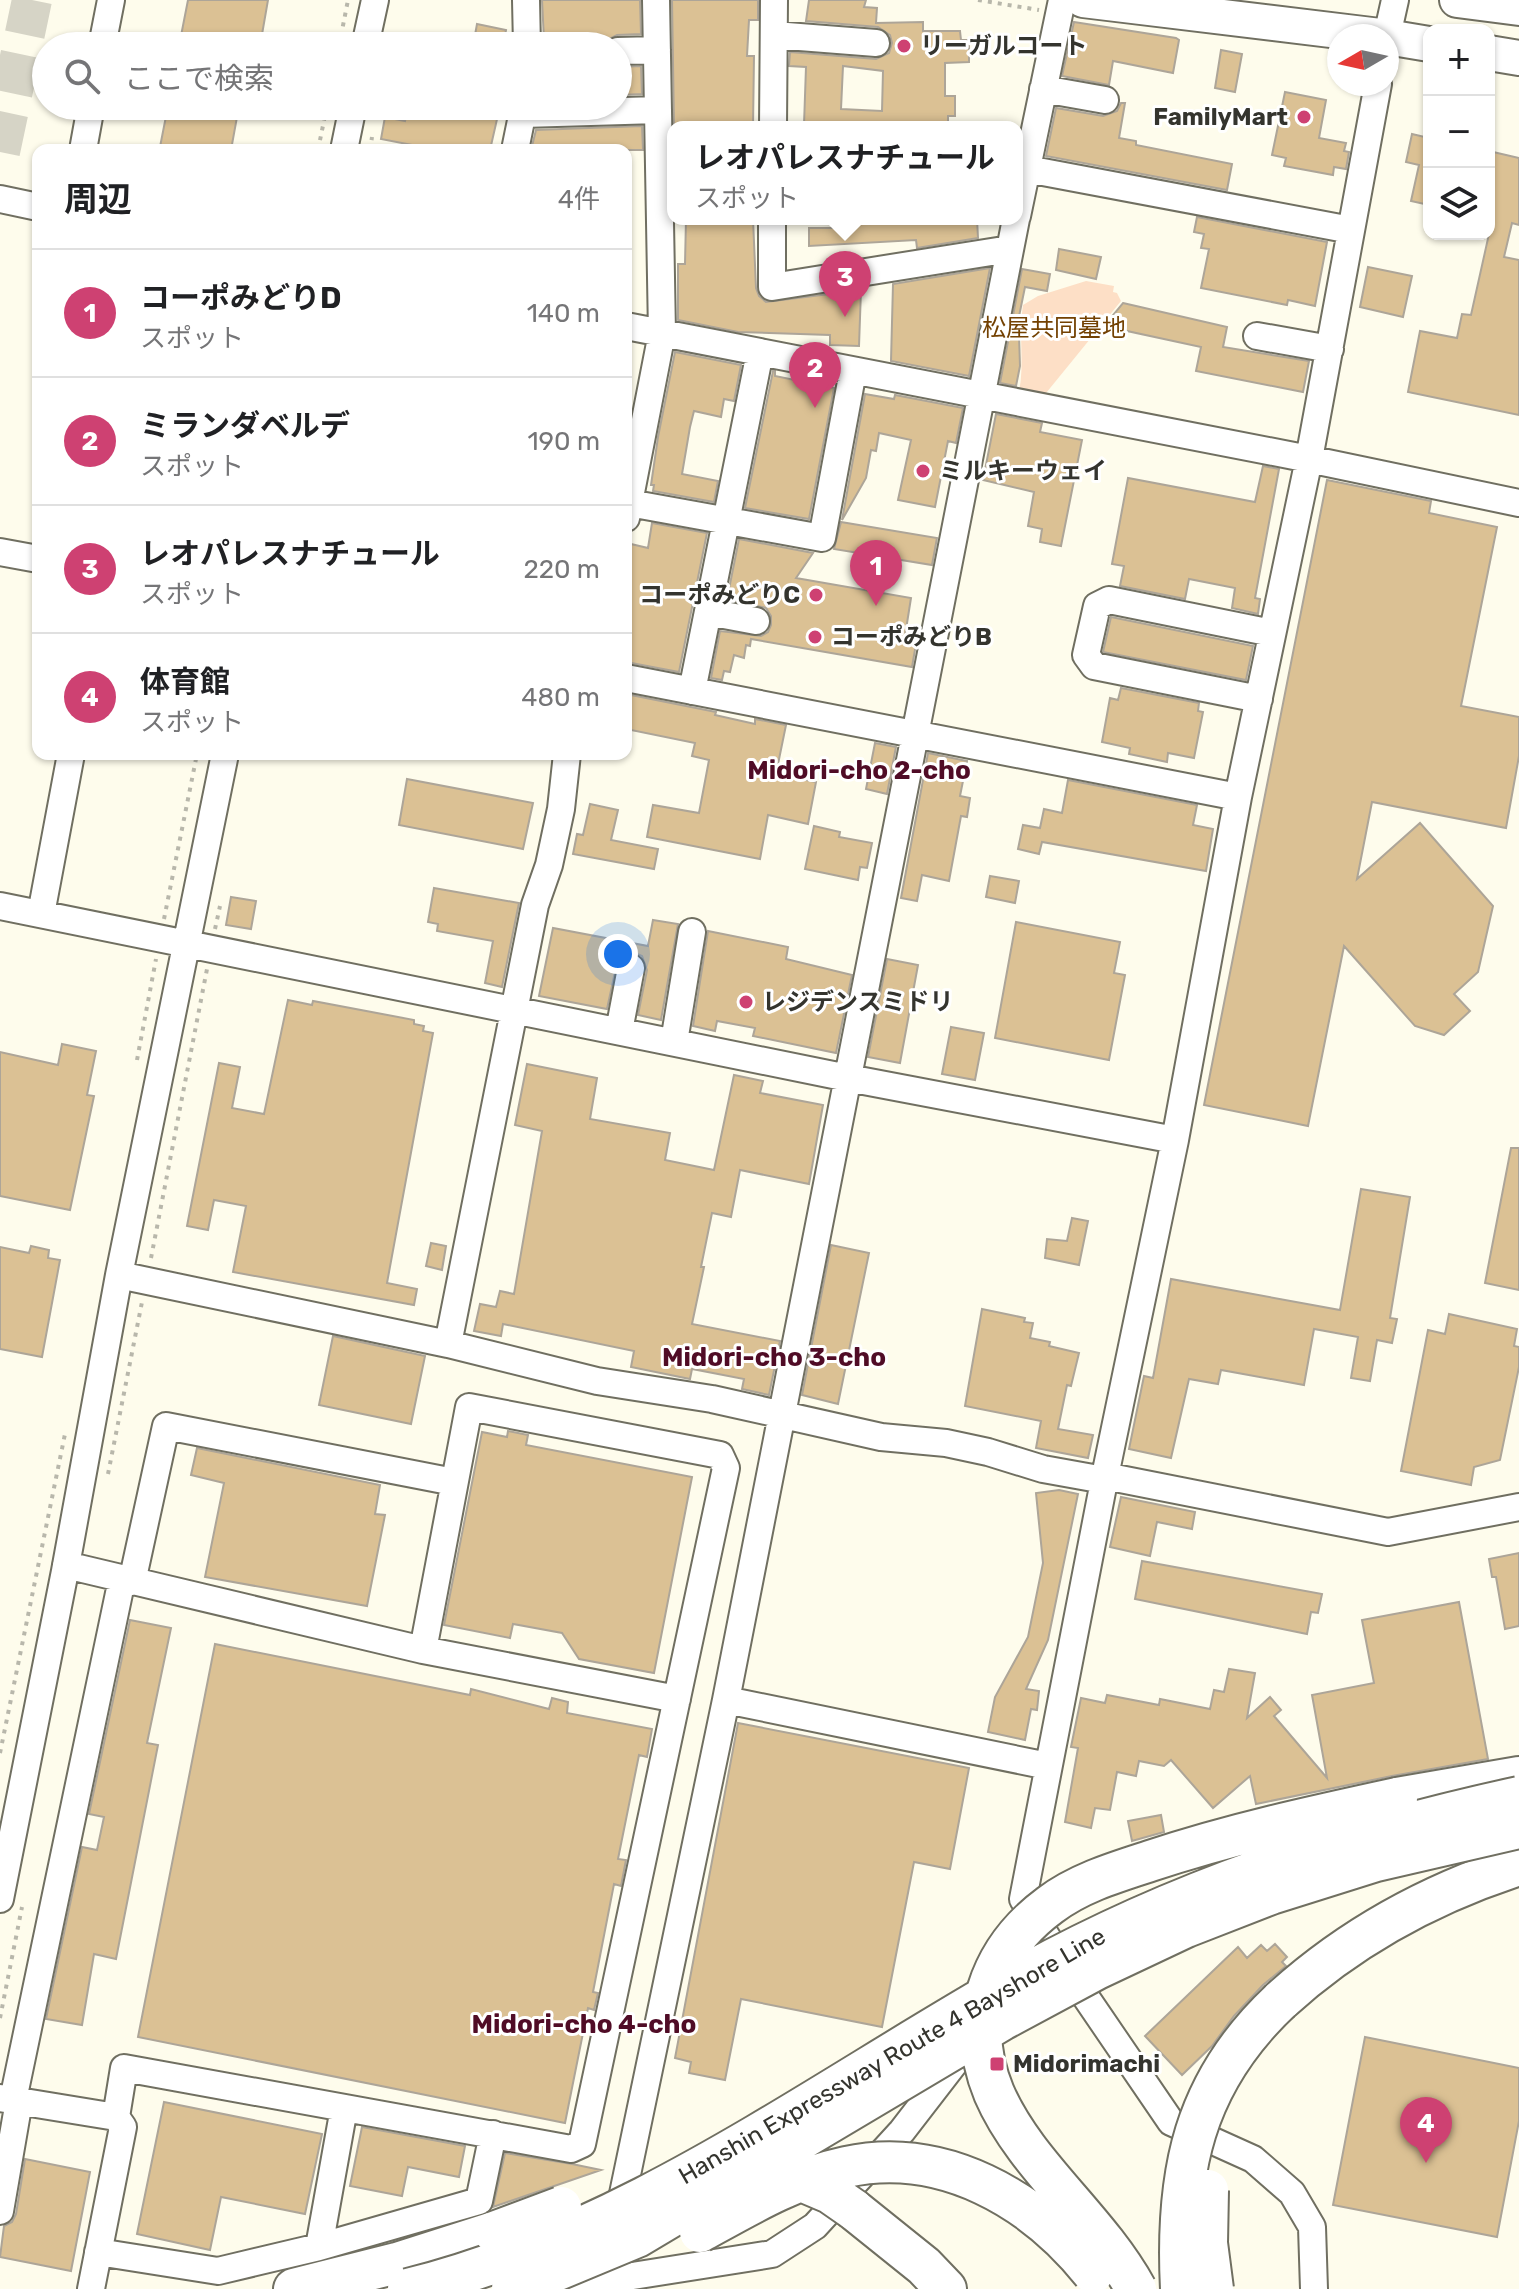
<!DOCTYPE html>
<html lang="ja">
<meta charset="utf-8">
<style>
body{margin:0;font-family:Rubik,"Noto Sans JP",sans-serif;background:#f6f6f6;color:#202124}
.controls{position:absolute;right:24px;top:24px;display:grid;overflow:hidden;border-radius:16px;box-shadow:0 2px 6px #0004}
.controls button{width:72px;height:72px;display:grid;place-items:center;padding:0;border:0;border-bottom:2px solid #e0e0e0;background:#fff;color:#202124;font:40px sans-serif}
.compass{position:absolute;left:1327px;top:24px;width:72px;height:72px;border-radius:50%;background:#fff;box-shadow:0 2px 6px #0004;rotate:261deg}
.you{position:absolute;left:618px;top:954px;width:28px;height:28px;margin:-20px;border:6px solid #fff;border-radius:50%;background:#1a73e8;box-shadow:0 0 0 12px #1a73e833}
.badge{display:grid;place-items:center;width:52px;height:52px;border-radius:50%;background:#ce4172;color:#fff;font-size:26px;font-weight:700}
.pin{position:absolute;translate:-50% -66px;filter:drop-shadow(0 2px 4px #0008)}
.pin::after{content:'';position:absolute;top:42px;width:28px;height:24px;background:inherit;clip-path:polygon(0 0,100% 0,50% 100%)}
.popup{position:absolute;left:667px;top:121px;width:356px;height:104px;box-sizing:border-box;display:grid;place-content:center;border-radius:16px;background:#fff;filter:drop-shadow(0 2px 6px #0005);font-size:26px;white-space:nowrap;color:#757577}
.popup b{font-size:30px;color:#202124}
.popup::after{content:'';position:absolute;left:50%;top:100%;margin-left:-16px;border:16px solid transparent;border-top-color:#fff}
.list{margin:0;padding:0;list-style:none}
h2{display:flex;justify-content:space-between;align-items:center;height:104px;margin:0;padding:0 32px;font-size:34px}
h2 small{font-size:26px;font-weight:400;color:#757577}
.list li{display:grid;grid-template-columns:52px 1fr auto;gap:24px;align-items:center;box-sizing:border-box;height:128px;padding:0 32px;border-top:2px solid #e0e0e0}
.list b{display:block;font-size:30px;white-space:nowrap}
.list p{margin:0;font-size:26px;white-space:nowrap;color:#757577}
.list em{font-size:26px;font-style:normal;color:#757577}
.icon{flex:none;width:44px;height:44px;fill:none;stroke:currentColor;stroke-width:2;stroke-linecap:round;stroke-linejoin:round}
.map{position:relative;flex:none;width:1519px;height:2289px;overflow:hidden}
.search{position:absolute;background:#fff;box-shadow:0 2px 6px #0004;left:32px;top:32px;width:600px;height:88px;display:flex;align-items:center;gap:20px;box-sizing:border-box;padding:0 28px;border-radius:44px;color:#757577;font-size:30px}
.panel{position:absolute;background:#fff;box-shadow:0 2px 6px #0004;left:32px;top:144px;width:600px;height:616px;border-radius:16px}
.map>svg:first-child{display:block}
.green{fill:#fddfc6}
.building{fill:#dbc194;stroke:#ada598;stroke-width:2;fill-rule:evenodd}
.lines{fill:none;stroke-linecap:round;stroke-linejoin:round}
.highway-tunnel{stroke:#d6d4c6;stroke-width:40;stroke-dasharray:40 20;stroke-linecap:butt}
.minor-casing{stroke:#706f61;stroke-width:30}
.major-casing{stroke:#706f61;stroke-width:38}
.highway-casing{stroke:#706f61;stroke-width:44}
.path{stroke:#b8b7ab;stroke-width:4;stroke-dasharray:4 6;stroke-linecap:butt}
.minor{stroke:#fff;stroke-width:26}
.major{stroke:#fff;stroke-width:34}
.highway{stroke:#fff;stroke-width:40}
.highway-bridge-casing{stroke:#706f61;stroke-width:44;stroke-linecap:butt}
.highway-bridge{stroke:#fff;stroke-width:40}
.poi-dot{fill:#ce4172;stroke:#fff;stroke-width:3}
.labels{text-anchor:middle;stroke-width:6;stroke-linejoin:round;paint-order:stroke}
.poi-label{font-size:24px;font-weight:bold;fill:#34342e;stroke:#fff;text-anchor:start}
.park-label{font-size:24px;fill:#734102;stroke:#fff}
.street-label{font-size:24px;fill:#34342e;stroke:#fff}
.neighbourhood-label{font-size:26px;font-weight:bold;fill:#500c26;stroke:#fff}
</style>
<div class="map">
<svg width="1519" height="2289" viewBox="0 0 1519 2289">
<rect width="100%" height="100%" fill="#fefcec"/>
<path class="green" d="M 1086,281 L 1114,286 L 1113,292 L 1117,293 L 1121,301 L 1042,398 L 1019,392 C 1025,363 1018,334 1023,305 L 1038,296 Z"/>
<path class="building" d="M 188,0 L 268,0 L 260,46 L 179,46 Z
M 542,0 L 640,0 L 641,34 L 617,35 L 606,41 L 593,41 L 593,38 L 544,40 Z
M 672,0 L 758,0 L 758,20 L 749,20 L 747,56 L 754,56 L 753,127 L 674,126 Z
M 809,0 L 866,0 L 864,7 L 877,8 L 876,23 L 923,22 L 923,31 L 960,31 L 961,40 L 969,40 L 969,62 L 945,63 L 945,96 L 955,96 L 955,116 L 948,116 L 948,127 L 804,125 L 806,67 L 789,66 L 790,52 L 876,59 L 889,53 L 892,43 L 890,35 L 878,27 L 806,21 ZM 843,66 L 883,71 L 882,111 L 841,109 Z
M 1074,22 L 1176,38 L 1179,40 L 1173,73 L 1113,61 L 1109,85 L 1062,76 Z
M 477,24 L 506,30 L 503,46 L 473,46 Z
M 1221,50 L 1242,54 L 1235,92 L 1215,88 Z
M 641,66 L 642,94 L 621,95 L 618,67 Z
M 1285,92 L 1326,100 L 1319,138 L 1346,143 L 1344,151 L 1349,152 L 1346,169 L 1334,167 L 1333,175 L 1284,166 L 1286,158 L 1272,155 Z
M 1121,103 L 1125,103 L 1119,138 L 1136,141 L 1136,145 L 1232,164 L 1227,190 L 1046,156 L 1056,108 L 1103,116 L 1117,111 Z
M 168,106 L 239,106 L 231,150 L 177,150 L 160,147 Z
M 408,106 L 500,106 L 490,150 L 438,150 L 381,139 L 385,117 L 405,121 Z
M 642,126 L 643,150 L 531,150 L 536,130 Z
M 1412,134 L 1429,138 L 1429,205 L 1411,201 L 1419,165 L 1406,162 Z
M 1489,151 L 1519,158 L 1519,225 L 1512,223 L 1504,257 L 1519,260 L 1519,415 L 1408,392 L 1420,331 L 1457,338 L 1462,314 L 1471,315 L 1489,234 Z
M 1197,217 L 1327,242 L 1315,306 L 1288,300 L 1287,305 L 1201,288 L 1209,249 L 1201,248 L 1204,234 L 1194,232 Z
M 686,219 L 753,219 L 756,288 L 759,296 L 766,302 L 861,290 L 859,346 L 830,345 L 830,335 L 738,332 L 678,320 L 678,264 L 685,264 Z
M 841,219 L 977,219 L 978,238 L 917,248 L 916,240 L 809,246 L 809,228 L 841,228 Z
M 1059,249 L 1101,257 L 1096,279 L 1056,270 Z
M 1368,267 L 1412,276 L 1403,317 L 1360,307 Z
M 990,268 L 969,376 L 891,361 L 893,284 Z
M 1022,269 L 1050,274 L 1047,291 L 1025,287 L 1016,331 L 1019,335 L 1020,366 L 1016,386 L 1000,383 Z
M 1123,303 L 1227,327 L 1223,347 L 1309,361 L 1303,392 L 1196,371 L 1201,347 L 1104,326 Z
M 675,352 L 741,365 L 734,401 L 724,399 L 721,417 L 694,411 L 690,427 L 682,474 L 718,481 L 714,502 L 653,491 L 654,485 L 651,485 L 658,437 Z
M 773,371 L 775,371 L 775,376 L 834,388 L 809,519 L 745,508 Z
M 865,394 L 894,399 L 895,395 L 963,408 L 956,443 L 948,441 L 935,507 L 898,500 L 911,440 L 879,433 L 876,451 L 871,450 L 866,478 L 842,520 Z
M 996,414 L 1042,423 L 1040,432 L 1082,440 L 1061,546 L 1040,542 L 1042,529 L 1028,526 L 1034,492 L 983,480 Z
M 1263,466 L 1279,469 L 1255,598 L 1260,599 L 1258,614 L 1232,608 L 1235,588 L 1189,579 L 1185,599 L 1120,586 L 1124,566 L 1112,564 L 1128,478 L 1255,502 Z
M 1327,480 L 1431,501 L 1429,513 L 1497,527 L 1461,706 L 1519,717 L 1519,756 L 1506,828 L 1372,802 L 1357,879 L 1420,823 L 1493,906 L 1478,972 L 1454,994 L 1470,1011 L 1444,1035 L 1415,1026 L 1344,946 L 1308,1126 L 1204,1105 Z
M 841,522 L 937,538 L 932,565 L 834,549 Z
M 652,523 L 707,533 L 679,672 L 626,662 L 626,588 L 629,570 L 626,569 L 631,544 L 648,548 Z
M 739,539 L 813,553 L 796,578 L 911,598 L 904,642 L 916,644 L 912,667 L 751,639 L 750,646 L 746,645 L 744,658 L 734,655 L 730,672 L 724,671 L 722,680 L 711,678 L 720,631 L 761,636 L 768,632 L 771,625 L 771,616 L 766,608 L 727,599 Z
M 1111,617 L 1253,646 L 1246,680 L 1103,652 Z
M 1121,688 L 1199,703 L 1198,711 L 1203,712 L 1194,758 L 1168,753 L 1167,762 L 1129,754 L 1130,748 L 1102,742 L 1110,698 L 1118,700 Z
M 626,694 L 716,712 L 715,715 L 755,724 L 755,719 L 786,725 L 776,774 L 816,782 L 808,824 L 768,815 L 760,859 L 647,837 L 653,805 L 699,813 L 709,760 L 692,756 L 695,743 L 626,729 Z
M 875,743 L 896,747 L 887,794 L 866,789 Z
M 928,753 L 967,761 L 960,796 L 970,798 L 967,817 L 961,816 L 949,881 L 922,875 L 917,901 L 901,898 Z
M 407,779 L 533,803 L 523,849 L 399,825 Z
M 1068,780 L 1197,805 L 1193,825 L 1213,829 L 1206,871 L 1042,842 L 1039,854 L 1018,849 L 1023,825 L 1040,828 L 1044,809 L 1062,813 Z
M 590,804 L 618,810 L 611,840 L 658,849 L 654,869 L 573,854 L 577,834 L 583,835 Z
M 814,826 L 840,832 L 839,837 L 872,843 L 867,868 L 860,867 L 858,880 L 805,869 Z
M 990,876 L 1019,881 L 1015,903 L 986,897 Z
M 434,888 L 519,903 L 502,987 L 485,983 L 493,941 L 437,931 L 438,924 L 428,922 Z
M 231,897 L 256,901 L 251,929 L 226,925 Z
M 653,920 L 678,924 L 661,1020 L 638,1015 L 647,970 L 642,956 L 635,953 L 625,953 L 618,958 L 607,1009 L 539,996 L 553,928 L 648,946 Z
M 1016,922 L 1120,942 L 1114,973 L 1125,975 L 1109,1060 L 995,1038 Z
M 708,931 L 788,947 L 786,959 L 852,975 L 836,1053 L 753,1036 L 755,1028 L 717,1021 L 715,1031 L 693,1026 Z
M 887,959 L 918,965 L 900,1063 L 868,1057 Z
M 288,1000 L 312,1005 L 313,1001 L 414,1020 L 414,1024 L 424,1026 L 423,1031 L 433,1033 L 387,1283 L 417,1289 L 414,1305 L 233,1272 L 246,1206 L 214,1200 L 208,1230 L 187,1226 L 219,1063 L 240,1067 L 232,1108 L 264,1114 Z
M 951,1027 L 984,1033 L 975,1080 L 942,1074 Z
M 62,1044 L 96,1051 L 87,1095 L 94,1096 L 70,1210 L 0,1196 L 0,1052 L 58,1065 Z
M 527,1064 L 597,1078 L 590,1119 L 670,1133 L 665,1160 L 714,1170 L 734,1075 L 763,1081 L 760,1093 L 823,1105 L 809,1184 L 740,1170 L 731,1217 L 712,1213 L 701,1267 L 704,1267 L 692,1324 L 780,1341 L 769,1395 L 742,1389 L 744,1379 L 692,1369 L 690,1379 L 631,1367 L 634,1351 L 503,1324 L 501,1336 L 474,1331 L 480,1304 L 496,1307 L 500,1291 L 514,1294 L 542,1131 L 515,1125 Z
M 1511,1148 L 1519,1148 L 1519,1290 L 1485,1283 Z
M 1361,1189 L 1410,1197 L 1390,1318 L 1397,1319 L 1392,1343 L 1377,1340 L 1370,1381 L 1351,1378 L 1358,1337 L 1314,1329 L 1304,1385 L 1221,1370 L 1218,1384 L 1189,1379 L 1171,1458 L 1129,1449 L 1144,1376 L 1153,1378 L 1171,1279 L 1340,1310 Z
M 1072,1218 L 1088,1221 L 1079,1265 L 1045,1258 L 1047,1239 L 1067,1241 Z
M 431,1243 L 446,1246 L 442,1270 L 426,1266 Z
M 831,1245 L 869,1253 L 838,1404 L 802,1395 Z
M 31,1246 L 49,1250 L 48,1258 L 60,1260 L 42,1357 L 0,1349 L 0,1247 L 29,1253 Z
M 982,1309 L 1025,1318 L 1024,1322 L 1033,1323 L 1030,1338 L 1050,1342 L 1049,1346 L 1079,1353 L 1071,1386 L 1067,1385 L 1058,1429 L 1093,1435 L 1088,1458 L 1036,1448 L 1041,1421 L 965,1406 Z
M 1449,1314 L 1517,1329 L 1514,1346 L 1519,1347 L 1519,1367 L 1500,1460 L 1474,1467 L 1471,1485 L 1401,1471 L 1428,1330 L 1445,1334 Z
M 333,1336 L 425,1356 L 411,1424 L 319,1405 Z
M 508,1431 L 528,1435 L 526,1445 L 692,1477 L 654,1673 L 579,1659 L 562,1633 L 513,1624 L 510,1638 L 444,1625 L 482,1432 L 507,1437 Z
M 197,1448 L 380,1485 L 375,1514 L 385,1515 L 367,1606 L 205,1577 L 224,1483 L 191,1475 Z
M 1059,1490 L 1078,1494 L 1048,1640 L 1026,1689 L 1039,1691 L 1037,1710 L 1031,1709 L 1025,1740 L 988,1732 L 995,1697 L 1028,1637 L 1043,1563 L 1036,1493 Z
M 1121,1497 L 1195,1512 L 1192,1529 L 1157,1522 L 1150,1556 L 1110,1547 Z
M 1519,1553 L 1519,1626 L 1505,1629 L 1496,1577 L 1492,1577 L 1489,1559 Z
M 1142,1561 L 1322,1594 L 1318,1613 L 1311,1612 L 1307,1634 L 1135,1599 Z
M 1459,1602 L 1488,1759 L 1392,1776 L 1256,1804 L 1250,1776 L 1213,1808 L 1171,1760 L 1164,1766 L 1139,1761 L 1136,1776 L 1117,1772 L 1110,1810 L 1095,1808 L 1091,1828 L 1065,1822 L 1078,1748 L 1071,1747 L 1081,1698 L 1105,1703 L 1107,1695 L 1159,1705 L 1160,1699 L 1210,1709 L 1214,1690 L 1224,1692 L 1229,1669 L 1255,1673 L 1247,1718 L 1270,1697 L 1281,1710 L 1274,1716 L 1327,1778 L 1312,1695 L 1374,1683 L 1362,1620 Z
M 130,1620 L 171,1628 L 147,1743 L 158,1745 L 116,1959 L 94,1954 L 82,2025 L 46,2019 L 82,1847 L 97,1850 L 104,1817 L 89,1814 Z
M 215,1644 L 470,1695 L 471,1689 L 549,1709 L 552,1698 L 568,1702 L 567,1713 L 652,1729 L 647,1757 L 639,1755 L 618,1859 L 626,1860 L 621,1886 L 614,1884 L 593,1992 L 598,1993 L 594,2010 L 588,2008 L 565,2123 L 138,2037 Z
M 738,1723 L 969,1768 L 950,1869 L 914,1862 L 882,2027 L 741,1999 L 725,2080 L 689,2073 L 691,2062 L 675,2058 Z
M 1161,1815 L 1164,1832 L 1132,1841 L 1128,1821 Z
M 1275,1944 L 1287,1957 L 1282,1962 L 1286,1966 L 1263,1985 L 1234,2016 L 1212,2046 L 1182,2075 L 1145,2036 L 1238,1947 L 1247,1958 L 1261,1945 L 1267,1951 Z
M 1365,2037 L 1519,2068 L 1519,2121 L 1497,2237 L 1333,2205 Z
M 164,2102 L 322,2134 L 305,2214 L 221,2197 L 210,2250 L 137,2234 Z
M 362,2127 L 465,2146 L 459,2177 L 408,2167 L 402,2196 L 350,2186 Z
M 505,2153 L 572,2164 L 601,2170 L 493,2207 Z
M 25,2159 L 90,2172 L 71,2271 L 0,2257 L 4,2226 L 12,2222 L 16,2214 Z"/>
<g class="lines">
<path class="highway-tunnel" d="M 0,152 L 32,0"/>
<defs>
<path id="minor" d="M 526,0 L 527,46
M 774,35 L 876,43
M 1387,36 L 1395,0
M 102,46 L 111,0
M 365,46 L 375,0
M 618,51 L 657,50
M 1043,89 L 1105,100
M 523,114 L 658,110
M 773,127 L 774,0
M 83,150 L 91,106
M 344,150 L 353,106
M 515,150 L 524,106
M 1027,169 L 1351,230
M 0,199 L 38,207
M 1017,216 L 1062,0
M 772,219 L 772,287 L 1010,249
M 626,326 L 1294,456 L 1519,503
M 1257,336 L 1330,349
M 629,503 L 822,538 L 853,371
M 626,518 L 662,333 L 656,0
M 0,552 L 38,559
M 708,612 L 756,621
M 626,678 L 1238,797
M 692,691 L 760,352
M 1259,699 L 1094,666 L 1086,655 L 1097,606 L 1109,600 L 1272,633
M 0,906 L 848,1078 L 1175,1140
M 41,914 L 71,754
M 619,1031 L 631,968
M 674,1042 L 692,932
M 119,1275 L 448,1344 L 597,1381 L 712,1399 L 881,1437 L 946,1443 L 988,1452 L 1043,1469 L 1093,1478 L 1105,1476 L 1388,1532 L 1519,1507
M 448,1344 L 535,905 L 549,865 L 561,809 L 567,754
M 66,1565 L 423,1650 L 677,1699
M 132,1582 L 166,1426 L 454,1482
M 726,1700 L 1048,1766
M 0,1899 L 65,1571 L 119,1275 L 225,754
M 0,2098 L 116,2117 L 124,2068 L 571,2149 L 582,2144 L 726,1468 L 720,1455 L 469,1407 L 423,1650
M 13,2100 L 122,1579
M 0,2211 L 19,2101
M 319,2247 L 344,2108
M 98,2252 L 218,2271 L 319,2247 L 479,2201 L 493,2134
M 605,2280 L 726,1700 L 1016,219
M 91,2289 L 123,2127 L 116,2117
M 550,2289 L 772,2254 L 815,2226 L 902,2131 L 963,2052
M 1314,2289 L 1312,2227 L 1292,2193 L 1253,2159 L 1171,2122 L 1068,1971 L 1023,1899 L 1105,1476 L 1175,1140 L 1238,797 L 1309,459 L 1378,84"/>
<path id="major" d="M 1083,0 L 1380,36
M 1457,0 L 1519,8
M 1387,37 L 1429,44
M 1489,53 L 1519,58"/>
<path id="highway" d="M 1397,1798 L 1519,1777
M 1280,2001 C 1350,1937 1429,1894 1519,1865
M 853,2209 L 924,2266 L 946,2289
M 294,2289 L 397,2263 L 494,2232"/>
</defs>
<use href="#minor" class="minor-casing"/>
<use href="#major" class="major-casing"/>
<use href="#highway" class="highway-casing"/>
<path class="path" d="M 978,0 L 1039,10
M 339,46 L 348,0
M 318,150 L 327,106
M 370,150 L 372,137
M 164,919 L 197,754
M 215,929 L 220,906
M 137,1060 L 156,959
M 151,1258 L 207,969
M 108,1474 L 142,1302
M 0,1753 L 65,1434
M 0,2018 L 22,1907"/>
<use href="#minor" class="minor"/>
<use href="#major" class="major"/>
<use href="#highway" class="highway"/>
<defs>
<path id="highway-bridge" d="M 790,2176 L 830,2193 L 853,2209
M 1208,2190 L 1207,2243 L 1213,2289
M 494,2232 L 561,2207
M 700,2232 C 747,2206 794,2178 846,2167 C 943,2146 1034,2199 1093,2273
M 408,2289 C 630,2234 817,2092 1013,1981 C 1173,1891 1340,1836 1519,1797
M 512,2289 L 637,2237 L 1002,2020 L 1097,1969 L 1186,1927 L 1271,1894 L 1376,1861 L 1519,1828
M 1136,2289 C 1097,2218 1025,2165 994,2093 C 964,2021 989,1950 1050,1905 C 1079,1883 1116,1872 1150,1861 C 1231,1834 1314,1816 1397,1798
M 1181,2289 C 1175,2173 1193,2083 1280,2001"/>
</defs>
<use href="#highway-bridge" class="highway-bridge-casing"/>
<use href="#highway-bridge" class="highway-bridge"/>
</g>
<g class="poi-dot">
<circle cx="904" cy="46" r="8"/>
<circle cx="1304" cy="117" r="8"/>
<circle cx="923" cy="471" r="8"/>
<circle cx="816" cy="595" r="8"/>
<circle cx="815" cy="637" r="8"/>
<circle cx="746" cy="1002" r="8"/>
<rect x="989" y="2056" width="16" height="16" rx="4"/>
</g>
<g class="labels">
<g class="poi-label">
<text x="920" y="54">リーガルコート</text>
<text x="1288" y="125" text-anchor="end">FamilyMart</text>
<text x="939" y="479">ミルキーウェイ</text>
<text x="800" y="603" text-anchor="end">コーポみどりC</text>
<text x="831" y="645">コーポみどりB</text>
<text x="762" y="1010">レジデンスミドリ</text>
<text x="1013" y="2072">Midorimachi</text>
</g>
<g class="park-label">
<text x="1054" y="336">松屋共同墓地</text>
</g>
<g class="street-label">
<text transform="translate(892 2056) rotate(-30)" y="8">Hanshin Expressway Route 4 Bayshore Line</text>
</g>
<g class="neighbourhood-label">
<text x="859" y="779">Midori-cho 2-cho</text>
<text x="774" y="1366">Midori-cho 3-cho</text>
<text x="584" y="2033">Midori-cho 4-cho</text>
</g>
</g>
</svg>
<div class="controls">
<button>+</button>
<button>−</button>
<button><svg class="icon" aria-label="layers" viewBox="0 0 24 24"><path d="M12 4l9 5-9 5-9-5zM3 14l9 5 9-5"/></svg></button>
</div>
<svg class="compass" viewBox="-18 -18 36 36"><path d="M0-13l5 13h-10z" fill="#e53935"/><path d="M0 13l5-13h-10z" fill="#757577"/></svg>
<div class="you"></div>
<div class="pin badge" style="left:876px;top:606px">1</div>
<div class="pin badge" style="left:815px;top:408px">2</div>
<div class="pin badge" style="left:845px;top:317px">3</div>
<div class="popup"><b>レオパレスナチュール</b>スポット</div>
<div class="pin badge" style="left:1426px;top:2163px">4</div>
<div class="search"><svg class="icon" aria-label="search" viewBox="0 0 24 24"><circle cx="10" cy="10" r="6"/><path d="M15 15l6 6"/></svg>ここで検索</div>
<section class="panel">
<h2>周辺<small>4件</small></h2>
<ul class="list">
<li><span class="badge">1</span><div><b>コーポみどりD</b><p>スポット</p></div><em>140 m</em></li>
<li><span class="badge">2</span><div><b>ミランダベルデ</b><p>スポット</p></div><em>190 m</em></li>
<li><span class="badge">3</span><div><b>レオパレスナチュール</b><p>スポット</p></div><em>220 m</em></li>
<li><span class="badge">4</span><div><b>体育館</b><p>スポット</p></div><em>480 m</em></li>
</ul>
</section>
</div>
